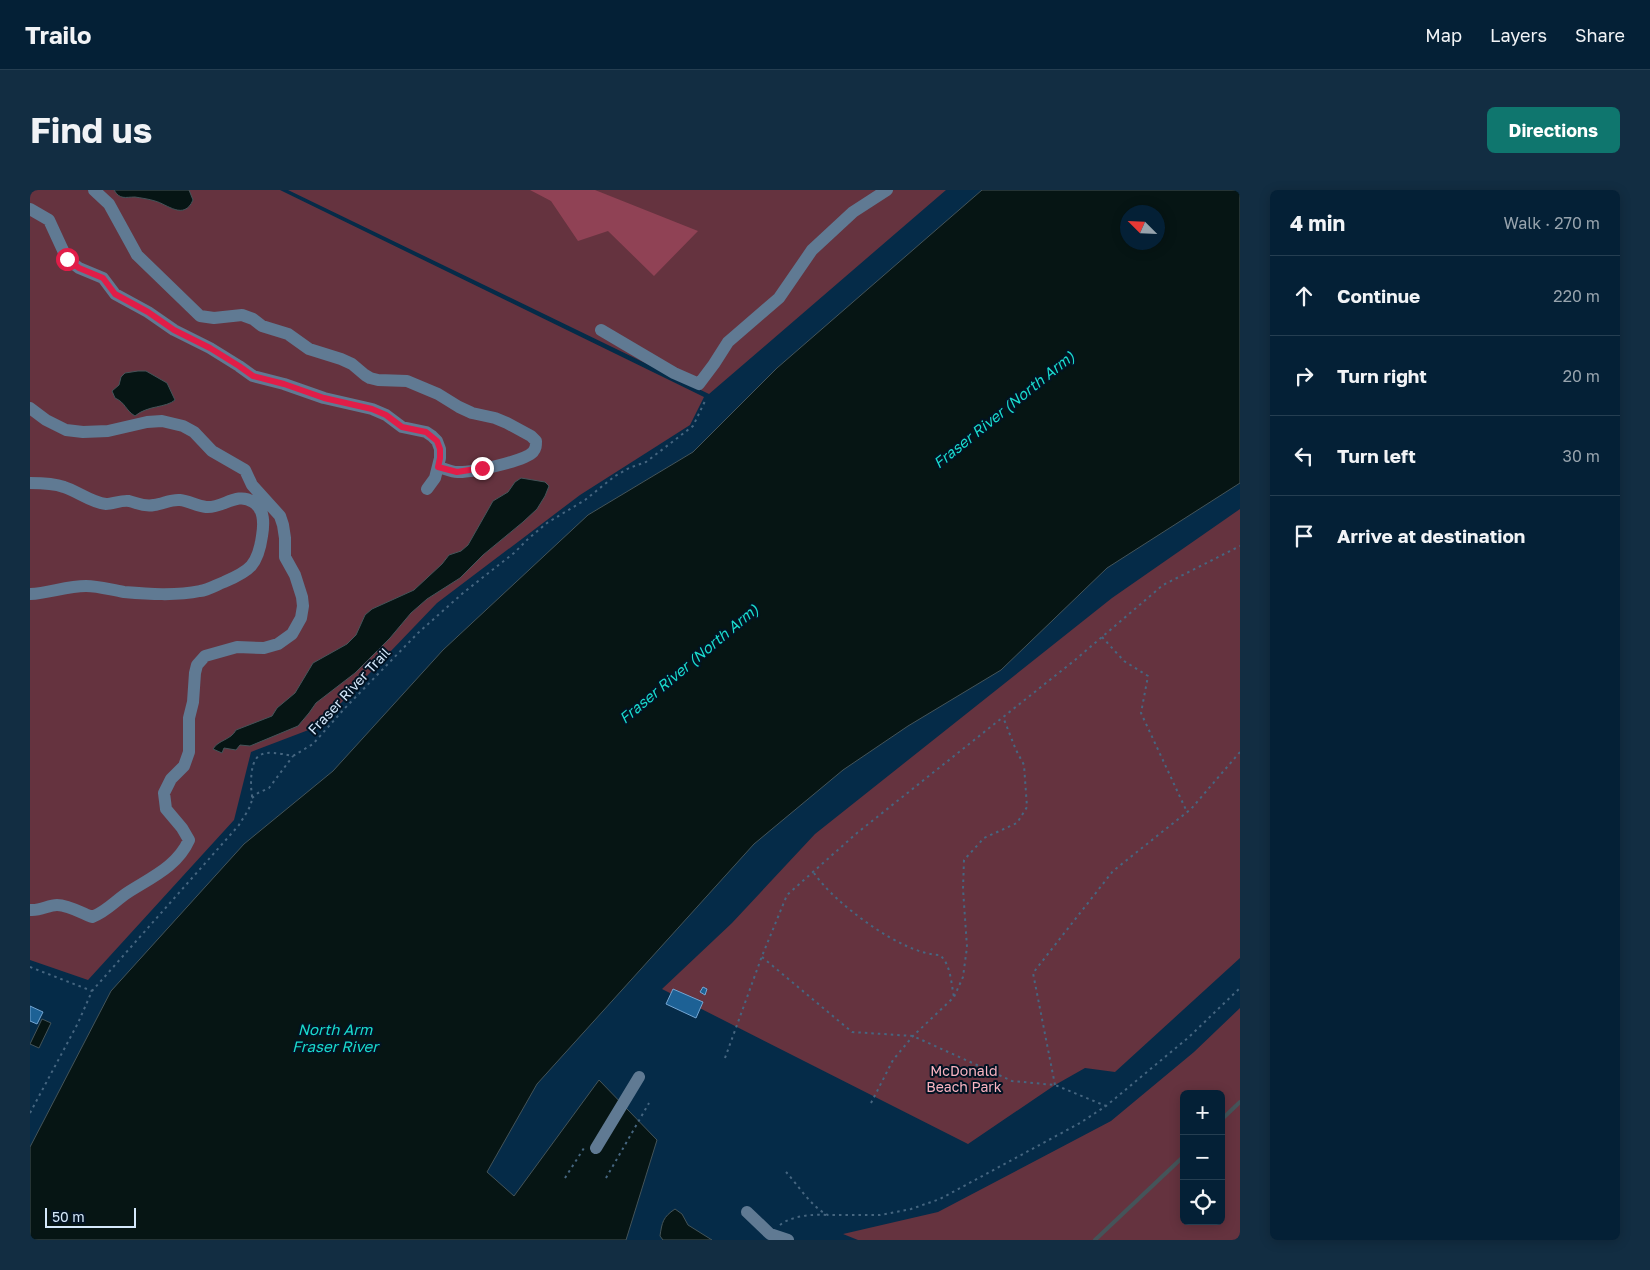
<!DOCTYPE html>
<meta charset="utf-8">
<style>
body{margin:0;font-family:"Golos Text",sans-serif;background:#122d42;color:#f1f3f6}
.controls{position:absolute;right:15px;bottom:15px;display:grid;overflow:hidden;border-radius:8px;box-shadow:0 2px 12px #0003}
.controls button{width:45px;height:45px;display:grid;place-items:center;padding:0;border:0;border-bottom:1px solid #253e51;background:#042036;color:#f1f3f6;font:25px sans-serif}
.compass{position:absolute;left:1090px;top:15px;width:45px;height:45px;border-radius:50%;background:#042036;box-shadow:0 2px 12px #0003;rotate:294deg}
.scale{position:absolute;left:15px;bottom:12px;width:91px;box-sizing:border-box;padding-left:5px;border:2px solid #d4e8fb;border-top:0;font-size:14px;line-height:18px;white-space:nowrap;color:#d4e8fb;-webkit-text-stroke:4px #021323;paint-order:stroke}
.stop{position:absolute;width:15px;height:15px;margin:-11px;border:4px solid #e11d48;border-radius:50%;background:#fff}
.stop.end{background:#e11d48;border-color:#fff;box-shadow:0 1px 5px #0008}
.list{margin:0;padding:0;list-style:none}
h2{display:flex;justify-content:space-between;align-items:center;height:65px;margin:0;padding:0 20px;font-size:21px}
h2 small{font-size:16px;font-weight:400;color:#97a3ad}
.list li{display:grid;grid-template-columns:32px 1fr auto;gap:15px;align-items:center;box-sizing:border-box;height:80px;padding:0 20px;border-top:1px solid #253e51}
.list b{display:block;font-size:19px;white-space:nowrap}
.list em{font-size:16px;font-style:normal;color:#97a3ad}
.icon{flex:none;width:28px;height:28px;fill:none;stroke:currentColor;stroke-width:2;stroke-linecap:round;stroke-linejoin:round}
.map{position:relative;flex:none;width:1210px;height:1050px;overflow:hidden;border-radius:8px}
header{display:flex;align-items:center;gap:30px;box-sizing:border-box;height:70px;padding:0 25px;background:#042036;border-bottom:1px solid #253e51}
header strong{font-size:24px}
nav{display:flex;gap:28px;margin-inline-start:auto;font-size:18px}
.intro{display:flex;align-items:center;justify-content:space-between;box-sizing:border-box;height:120px;padding:0 30px}
h1{margin:0;font-size:35px}
.button{padding:12px 22px;border-radius:8px;background:#0f766e;color:#fff;font-size:18px;font-weight:700}
main{display:flex;gap:30px;padding:0 30px}
aside{flex:1;background:#042036;border-radius:8px;box-shadow:0 2px 12px #0003}
.map>svg:first-child{display:block}
.green{fill:#65333f;fill-rule:evenodd}
.forest{fill:#904255}
.water{fill:#061514;stroke:#445459;fill-rule:evenodd}
.lines{fill:none;stroke-linecap:round;stroke-linejoin:round}
.stream{stroke:#445459;stroke-width:4}
.building{fill:#1d6195;stroke:#75a6d3}
.path{stroke:#466680;stroke-width:2;stroke-dasharray:2.5 4;stroke-linecap:butt}
.minor{stroke:#607a93;stroke-width:12}
.route{stroke:#e11d48;stroke-width:6}
.labels{text-anchor:middle;stroke-width:4;stroke-linejoin:round;paint-order:stroke}
.street-label{font-size:14px;fill:#d4e8fb;stroke:#021323}
.park-label{font-size:14px;fill:#fab4c1;stroke:#021323}
.water-label{font-size:15px;font-style:italic;fill:#1adacd;stroke:#021323}
</style>
<header>
<strong>Trailo</strong>
<nav><a>Map</a><a>Layers</a><a>Share</a></nav>
</header>
<div class="intro"><h1>Find us</h1><a class="button">Directions</a></div>
<main>
<div class="map">
<svg width="1210" height="1050" viewBox="0 0 1210 1050">
<rect width="100%" height="100%" fill="#052b48"/>
<path class="green" d="M 0,0 L 250,0 L 674,207 L 660,235 L 550,305 L 407,413 L 289,536 L 221,562 L 204,630 L 58,790 L 0,770 Z
M 258,0 L 916,0 L 679,204 Z
M 1210,319 L 1210,768 L 1085,882 L 1055,878 L 1025,895 L 938,954 L 632,799 L 702,733 L 785,644 L 1082,408 Z
M 1210,818 L 1210,1050 L 828,1050 L 813,1044 L 908,1022 L 1081,931 L 1164,862 ZM 1154,904 L 1191,904 L 1191,1031 L 1154,1031 Z"/>
<path class="forest" d="M 500,0 L 565,0 L 668,41 L 624,86 L 578,41 L 548,51 L 521,11 Z"/>
<path class="water" d="M 84,0 L 159,0 L 163,10 C 154,31 137,14 125,11 C 119,9 111,8 105,7 C 95,7 90,10 84,0 Z
M 952,0 L 1210,0 L 1210,293 L 1077,378 L 971,480 L 878,536 L 813,580 L 724,654 L 507,894 L 457,982 L 484,1006 L 569,890 L 627,950 L 596,1050 L 0,1050 L 0,957 L 81,801 L 214,654 L 303,581 L 413,460 L 558,325 L 663,262 L 747,178 ZM 1098,22 L 1128,22 L 1128,52 L 1098,52 Z
M 108,181 L 116,181 L 137,193 L 145,210 C 136,218 118,215 105,226 C 95,220 96,213 85,208 L 82,201 L 89,195 L 91,187 L 95,183 Z
M 491,288 L 515,292 L 519,296 L 515,306 L 507,319 L 493,332 L 453,365 L 430,388 L 397,409 L 381,423 L 360,448 L 325,483 L 286,513 L 279,523 L 268,536 L 220,556 L 210,555 L 206,560 L 194,558 L 192,563 L 183,559 C 188,550 201,550 206,540 L 242,526 L 247,518 L 265,503 L 283,473 L 317,454 L 326,445 L 335,425 L 342,419 L 384,400 L 412,374 L 419,365 L 431,361 L 438,355 L 463,311 L 478,302 L 485,292 Z
M 12,829 L 21,833 L 9,858 L 0,854 Z
M 645,1019 L 652,1024 L 658,1035 L 682,1050 L 633,1050 L 630,1046 C 632,1032 633,1027 645,1019 Z"/>
<g class="lines">
<path class="stream" d="M 1191,930 L 1210,912
M 1065,1050 L 1154,966"/>
</g>
<path class="building" d="M 673,797 L 677,799 L 675,805 L 670,802 Z
M 643,799 L 673,812 L 666,828 L 636,814 Z
M 0,816 L 13,822 L 7,834 L 0,831 Z"/>
<g class="lines">
<path class="path" d="M 1072,447 L 1094,471 L 1118,486 L 1111,523 L 1157,622
M 222,608 L 228,603 L 239,598 L 263,566
M 784,683 C 804,713 873,765 910,765 C 921,775 921,793 924,807
M 732,767 L 822,842 L 883,846 L 982,891 L 1025,895 L 1076,916
M 0,777 L 62,801
M 695,868 L 732,766 L 757,705 L 827,643 L 1045,470 L 1133,395 L 1210,356
M 1025,895 L 1003,783 L 1083,681 L 1161,619 L 1210,562
M 841,913 L 863,870 L 883,846 L 924,807 L 933,787 L 937,757 L 933,699 L 934,670 L 954,648 L 987,633 L 997,617 L 994,575 L 986,560 L 973,527
M 0,923 L 48,833 L 62,801 L 209,635 C 214,626 222,617 222,607 C 222,603 221,599 221,595 C 221,559 233,560 263,566 L 283,554 L 315,518 L 388,443 L 433,403 L 484,363 L 498,349 L 517,333 L 555,310 L 585,286 L 599,278 L 616,272 L 663,236 L 676,209
M 756,982 C 768,995 782,1018 798,1025 L 850,1025 L 881,1019 L 910,1009 L 1050,933 L 1076,916 L 1159,847 L 1210,798
M 535,988 L 554,958
M 576,988 L 619,913
M 750,1035 C 761,1026 782,1024 796,1025"/>
<path class="minor" d="M 64,0 L 79,14 L 107,65 L 170,126 L 184,128 L 212,125 L 223,129 L 232,136 L 258,144 L 279,159 L 311,169 L 322,174 L 335,185 L 340,188 L 348,190 L 377,191 L 408,204 L 429,217 L 442,223 L 465,228 L 477,233 L 501,246 L 506,251 C 506,256 506,258 503,262 C 495,271 440,283 427,282 C 421,282 414,278 408,277
M 0,19 L 19,30 L 37,69 L 49,78 L 73,88 L 85,104 L 118,122 L 144,140 L 180,158 L 209,176 L 223,186 L 254,194 L 294,208 L 342,219 L 356,225 L 372,237 L 396,242 L 402,246 L 407,251 L 410,259 L 410,268 L 405,288 L 397,299
M 571,140 L 644,183 L 669,194 L 684,174 L 698,152 L 749,108 L 782,60 L 823,22 L 857,0
M 0,218 L 16,230 L 36,240 L 53,242 L 78,241 L 117,232 L 132,231 L 153,236 L 164,242 L 182,261 L 215,280 L 222,295 L 250,326 L 253,335 L 255,348 L 255,367 L 265,385 L 272,407 L 273,416 L 271,428 L 262,444 L 248,454 L 234,458 L 207,457 L 175,466 L 167,475 L 165,483 L 163,512 L 159,528 L 159,562 L 154,576 L 141,589 L 134,603 L 136,619 L 152,638 L 159,650 C 147,677 120,688 97,703 C 85,711 76,722 62,727 C 52,723 38,715 27,715 C 18,715 11,721 0,720
M 0,293 C 11,293 23,293 34,297 C 47,301 62,313 76,314 C 83,314 91,310 99,311 C 108,313 113,317 124,315 C 133,314 141,309 150,310 C 159,311 167,316 176,317 C 192,319 207,301 223,312 C 235,319 234,334 232,346 C 228,375 220,381 194,392 C 186,395 178,400 170,401 C 146,406 118,404 94,402 C 81,400 69,396 56,396 C 37,396 19,403 0,404
M 566,958 L 609,887
M 717,1022 L 740,1044 L 758,1050"/>
</g>
<g class="lines">
<path class="route" d="M 37,69 L 49,78 L 73,88 L 85,104 L 118,122 L 144,140 L 180,158 L 209,176 L 223,186 L 254,194 L 294,208 L 342,219 L 356,225 L 372,237 L 396,242 L 407,251 L 410,259 L 410,268 L 408,277 L 427,282 L 452,278"/>
</g>
<g class="labels">
<g class="street-label">
<text transform="translate(319 501) rotate(-47)" y="5">Fraser River Trail</text>
</g>
<g class="park-label">
<text x="934" y="886">McDonald<tspan x="934" dy="16">Beach Park</tspan></text>
</g>
<g class="water-label">
<text transform="translate(974 220) rotate(-39)" y="5">Fraser River (North Arm)</text>
<text transform="translate(659 474) rotate(-40)" y="5">Fraser River (North Arm)</text>
<text x="305" y="845">North Arm<tspan x="305" dy="17">Fraser River</tspan></text>
</g>
</g>
</svg>
<div class="controls">
<button>+</button>
<button>−</button>
<button><svg class="icon" aria-label="locate" viewBox="0 0 24 24"><circle cx="12" cy="12" r="6"/><path d="M12 2v4M12 18v4M2 12h4M18 12h4"/></svg></button>
</div>
<svg class="compass" viewBox="-18 -18 36 36"><path d="M0-13l5 13h-10z" fill="#e53935"/><path d="M0 13l5-13h-10z" fill="#97a3ad"/></svg>
<div class="scale">50 m</div>
<div class="stop" style="left:37px;top:69px"></div>
<div class="stop end" style="left:452px;top:278px"></div>
</div>
<aside>
<h2>4 min<small>Walk · 270 m</small></h2>
<ul class="list">
<li><svg class="icon" aria-label="ahead" viewBox="0 0 24 24"><path d="M12 20V5M6 11l6-6 6 6"/></svg><div><b>Continue</b></div><em>220 m</em></li>
<li><svg class="icon" aria-label="right" viewBox="0 0 24 24"><path d="M7 20v-9h11M14 6l5 5-5 5"/></svg><div><b>Turn right</b></div><em>20 m</em></li>
<li><svg class="icon" aria-label="left" viewBox="0 0 24 24"><path d="M17 20v-9H6M10 6l-5 5 5 5"/></svg><div><b>Turn left</b></div><em>30 m</em></li>
<li><svg class="icon" aria-label="arrive" viewBox="0 0 24 24"><path d="M6 21V4h12l-3 4 3 4H6"/></svg><div><b>Arrive at destination</b></div></li>
</ul>
</aside>
</main>
